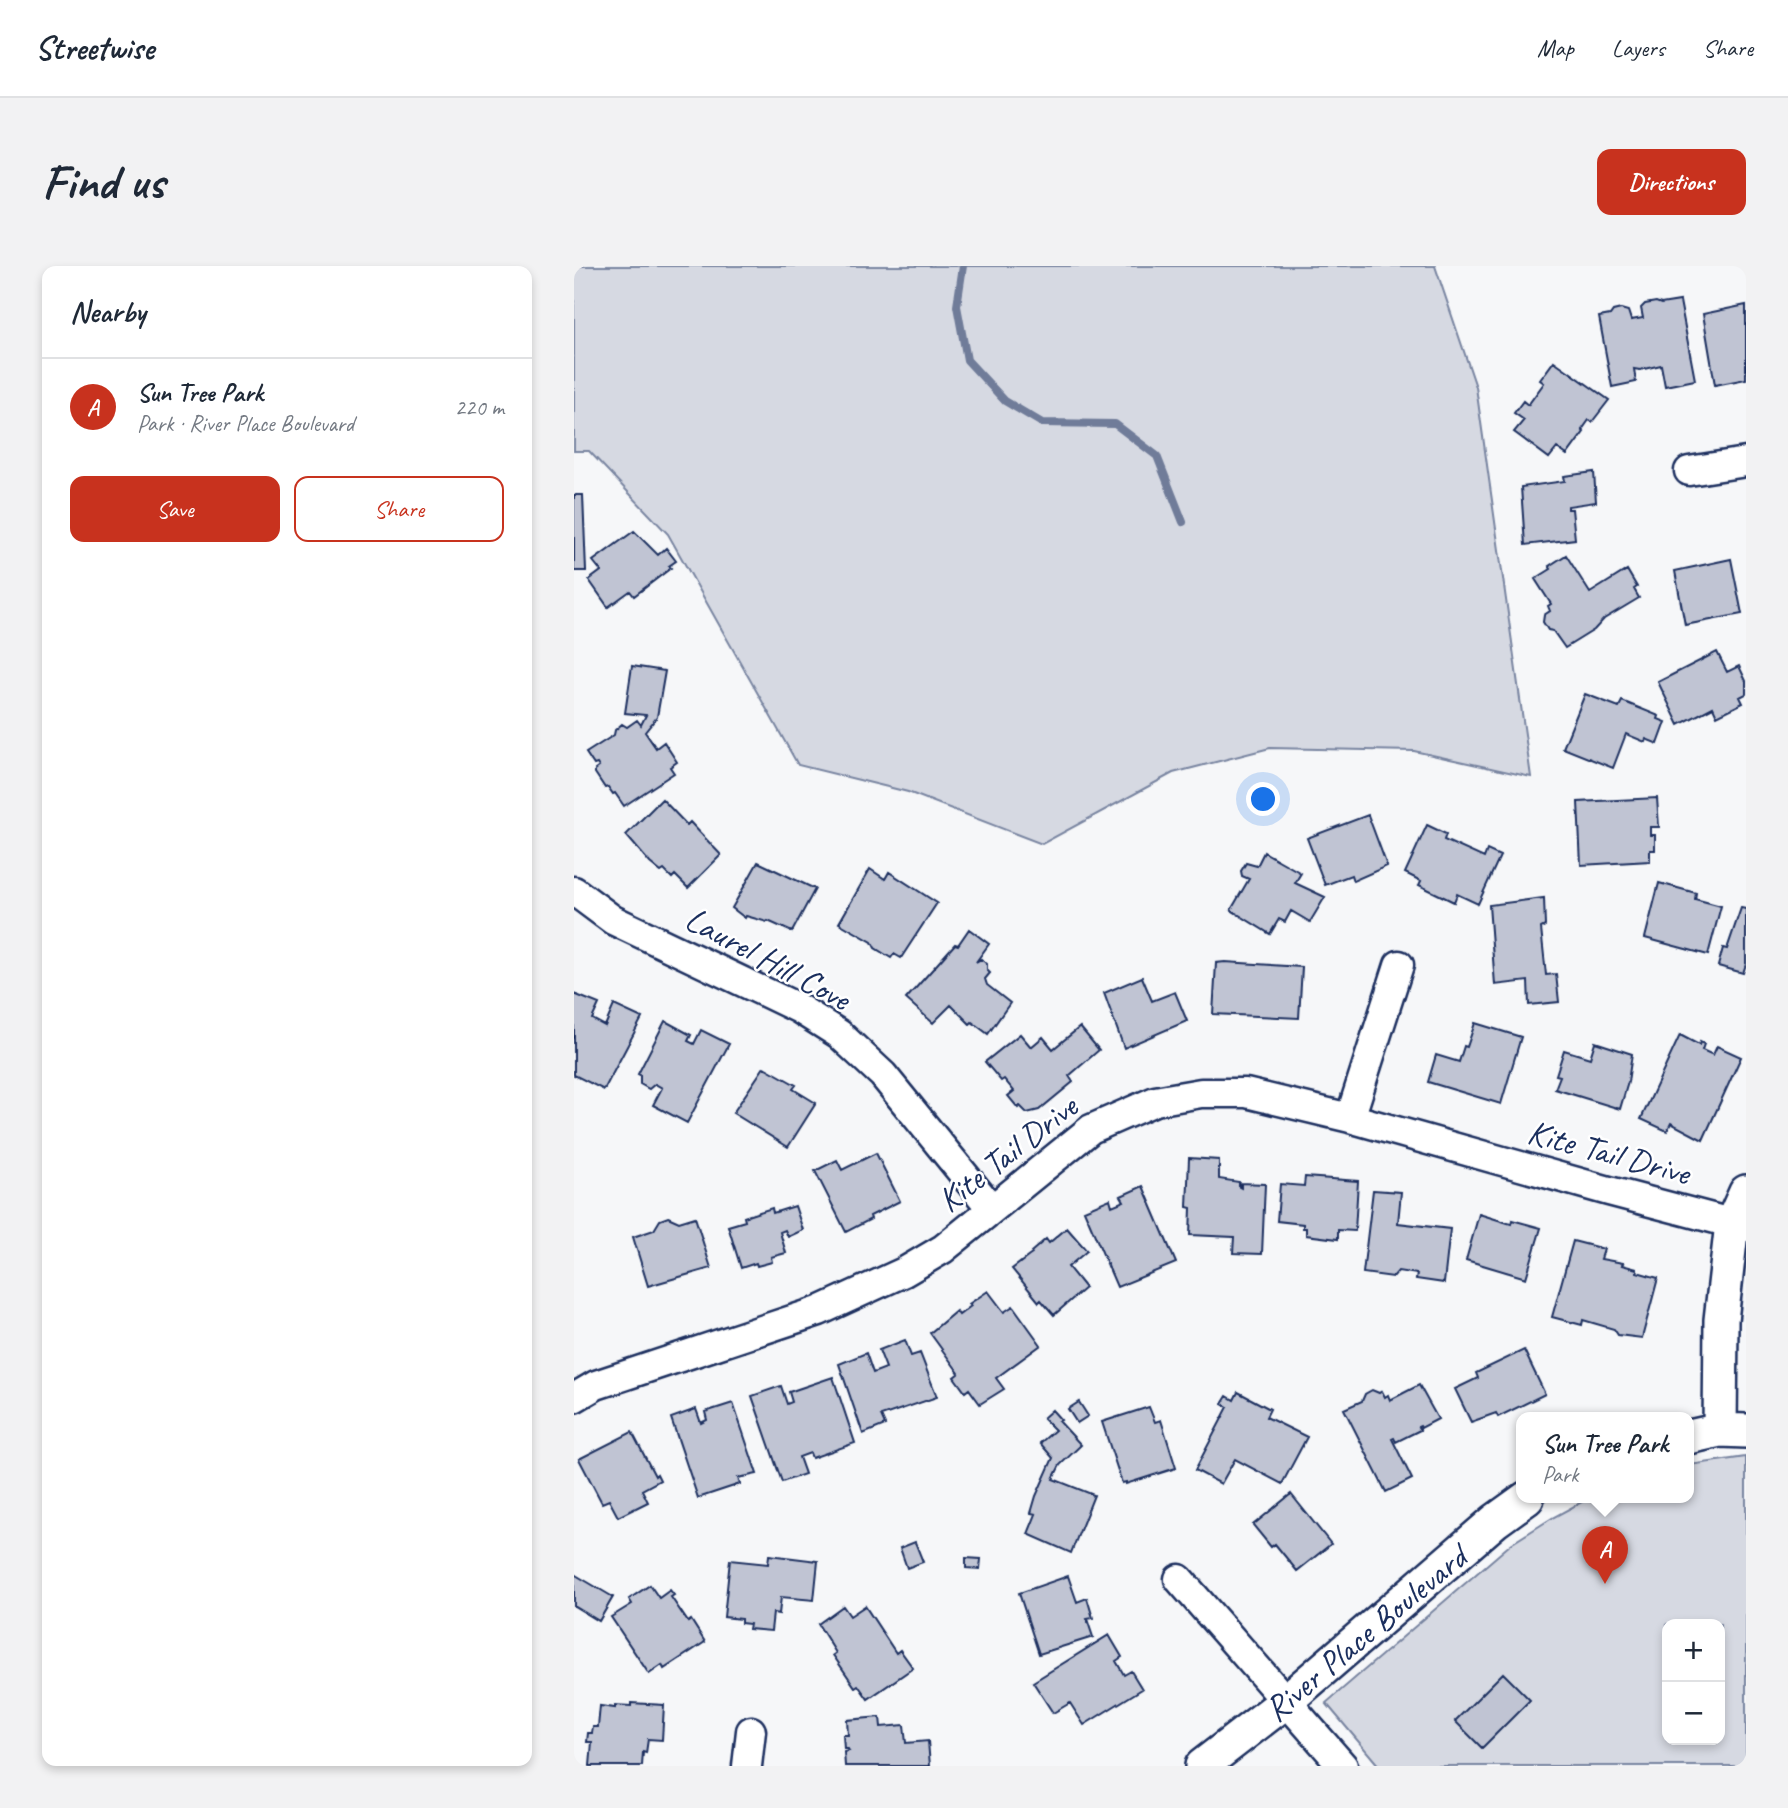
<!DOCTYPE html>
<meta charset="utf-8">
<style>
body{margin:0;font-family:Caveat,sans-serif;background:#f2f2f3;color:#1f2937}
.controls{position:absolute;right:21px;bottom:21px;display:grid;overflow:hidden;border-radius:14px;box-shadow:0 4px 10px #0003}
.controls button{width:63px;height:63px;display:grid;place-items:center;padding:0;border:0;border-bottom:2px solid #e0e1e3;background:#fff;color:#1f2937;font:35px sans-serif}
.you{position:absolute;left:690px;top:534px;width:24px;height:24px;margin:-18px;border:5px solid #fff;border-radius:50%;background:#1a73e8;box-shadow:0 0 0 10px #1a73e833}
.badge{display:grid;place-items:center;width:46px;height:46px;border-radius:50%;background:#c8321e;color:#fff;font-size:23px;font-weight:700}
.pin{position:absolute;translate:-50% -58px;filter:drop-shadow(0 2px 4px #0008)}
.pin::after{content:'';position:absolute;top:37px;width:24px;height:21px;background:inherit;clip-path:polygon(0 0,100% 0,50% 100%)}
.popup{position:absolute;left:942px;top:1146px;width:178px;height:91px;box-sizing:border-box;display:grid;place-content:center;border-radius:14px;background:#fff;filter:drop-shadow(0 2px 5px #0005);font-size:23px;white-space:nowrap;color:#747a83}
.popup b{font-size:26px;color:#1f2937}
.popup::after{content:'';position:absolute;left:50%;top:100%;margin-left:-14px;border:14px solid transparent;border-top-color:#fff}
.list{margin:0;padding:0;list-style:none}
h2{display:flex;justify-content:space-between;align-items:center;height:91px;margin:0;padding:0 28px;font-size:30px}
h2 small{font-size:23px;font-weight:400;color:#747a83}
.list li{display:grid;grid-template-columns:46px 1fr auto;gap:21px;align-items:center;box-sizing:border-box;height:98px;padding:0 28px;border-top:2px solid #e0e1e3}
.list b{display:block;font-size:26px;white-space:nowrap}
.list p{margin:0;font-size:23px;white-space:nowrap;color:#747a83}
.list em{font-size:23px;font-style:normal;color:#747a83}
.actions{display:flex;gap:14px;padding:21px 28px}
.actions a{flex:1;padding:16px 0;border:2px solid #c8321e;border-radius:14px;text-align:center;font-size:24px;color:#c8321e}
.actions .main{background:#c8321e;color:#fff}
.map{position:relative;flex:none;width:1172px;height:1500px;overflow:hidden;border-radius:14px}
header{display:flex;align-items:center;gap:42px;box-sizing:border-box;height:98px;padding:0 35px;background:#fff;border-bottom:2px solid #e0e1e3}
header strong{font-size:33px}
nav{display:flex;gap:38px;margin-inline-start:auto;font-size:24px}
.intro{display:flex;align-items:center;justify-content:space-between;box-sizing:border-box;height:168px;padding:0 42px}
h1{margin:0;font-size:49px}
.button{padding:18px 32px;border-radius:14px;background:#c8321e;color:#fff;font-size:24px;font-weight:700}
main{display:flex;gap:42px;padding:0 42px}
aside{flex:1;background:#fff;border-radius:14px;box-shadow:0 4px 10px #0003}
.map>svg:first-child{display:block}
.green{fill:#d6d9e2;stroke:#7884a0;stroke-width:2;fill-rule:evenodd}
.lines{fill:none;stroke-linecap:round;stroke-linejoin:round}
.stream{stroke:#707c99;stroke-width:8}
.building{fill:#c0c4d3;stroke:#1b2f5e;stroke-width:2}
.minor-casing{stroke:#1b2f5e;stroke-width:33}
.tertiary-casing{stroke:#1b2f5e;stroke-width:38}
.minor{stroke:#fff;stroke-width:28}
.tertiary{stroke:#fff;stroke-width:33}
.labels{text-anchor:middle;stroke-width:5;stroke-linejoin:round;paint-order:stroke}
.street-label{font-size:35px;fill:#1b2f5e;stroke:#fff}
</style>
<header>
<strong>Streetwise</strong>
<nav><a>Map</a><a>Layers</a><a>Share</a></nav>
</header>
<div class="intro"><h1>Find us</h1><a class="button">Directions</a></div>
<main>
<aside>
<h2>Nearby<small></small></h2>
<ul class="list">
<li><span class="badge">A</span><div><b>Sun Tree Park</b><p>Park · River Place Boulevard</p></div><em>220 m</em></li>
</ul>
<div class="actions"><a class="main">Save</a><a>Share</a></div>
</aside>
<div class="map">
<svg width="1172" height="1500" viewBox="0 0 1172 1500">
<rect width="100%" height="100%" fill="#f6f7f9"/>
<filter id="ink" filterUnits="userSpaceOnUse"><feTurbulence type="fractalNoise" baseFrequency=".0143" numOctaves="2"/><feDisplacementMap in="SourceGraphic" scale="14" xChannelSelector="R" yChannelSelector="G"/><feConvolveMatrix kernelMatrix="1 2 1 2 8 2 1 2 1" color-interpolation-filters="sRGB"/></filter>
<g filter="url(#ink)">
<path class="green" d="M 0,0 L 861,0 L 902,121 L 957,511 L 840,485 L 696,482 L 599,507 L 468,578 L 334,526 L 224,499 L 94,268 L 15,185 L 0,185 Z
M 1172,1191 L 1172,1500 L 805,1500 L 752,1437 L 937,1278 L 978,1252 L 1015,1232 L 1115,1232 L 1115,1199 ZM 1093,1358 L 1146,1358 L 1146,1474 L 1093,1474 Z"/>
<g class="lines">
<path class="stream" d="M 389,0 L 383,40 L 393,94 L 431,135 L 468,157 L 541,158 L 583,190 L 609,256"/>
</g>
<path class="building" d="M 1106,35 L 1121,114 L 1091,120 L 1087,99 L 1066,104 L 1060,103 L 1062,116 L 1038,121 L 1025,51 L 1036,49 L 1039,45 L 1047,43 L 1054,45 L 1057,54 L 1069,52 L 1067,42 L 1071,38 L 1082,36 L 1087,38 Z
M 1172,39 L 1172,113 L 1141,119 L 1129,48 Z
M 980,95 L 1035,134 L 1018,156 L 1015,154 L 1008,164 L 1010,166 L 993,189 L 983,182 L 975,192 L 940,166 L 950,154 L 940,147 L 949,135 L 954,139 L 970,117 L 966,114 Z
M 1020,206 L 1022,236 L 994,240 L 994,243 L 998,243 L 1001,273 L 951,279 L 947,221 L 991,215 L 990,210 Z
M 0,229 L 9,229 L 12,305 L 0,305 Z
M 60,265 L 84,289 L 92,282 L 102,295 L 95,300 L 97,302 L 60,330 L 56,325 L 34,341 L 15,314 L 27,305 L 19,295 Z
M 992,289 L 1016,327 L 1053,304 L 1063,321 L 1060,323 L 1065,332 L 1030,353 L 1020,364 L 991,382 L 979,365 L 974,364 L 969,356 L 970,349 L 976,345 L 974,340 L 977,338 L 961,313 L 977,303 L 975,300 Z
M 1157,293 L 1168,348 L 1111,359 L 1101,305 Z
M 1143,386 L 1153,406 L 1165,400 L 1172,415 L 1172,428 L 1166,431 L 1169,437 L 1143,450 L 1139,441 L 1105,459 L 1084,416 Z
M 58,400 L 91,405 L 83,451 L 71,466 L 82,482 L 90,476 L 103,496 L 96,501 L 100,507 L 50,540 L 41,527 L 39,528 L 34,521 L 31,522 L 21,507 L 21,504 L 25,501 L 23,498 L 20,499 L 12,487 L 40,469 L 41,464 L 48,458 L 53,461 L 63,454 L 67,459 L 72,449 L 51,447 Z
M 1011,428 L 1045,441 L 1048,435 L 1085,450 L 1084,453 L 1092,456 L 1084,478 L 1072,473 L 1071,476 L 1052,468 L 1039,502 L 989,482 Z
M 1083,532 L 1085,561 L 1076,561 L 1076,569 L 1081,569 L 1081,584 L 1076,584 L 1076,595 L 1007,599 L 1004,536 Z
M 88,533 L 113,559 L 116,556 L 147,589 L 114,622 L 101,609 L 98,612 L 90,604 L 87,606 L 76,597 L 52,569 Z
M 794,549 L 813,600 L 779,615 L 777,609 L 751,619 L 733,572 Z
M 853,559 L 872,568 L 870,574 L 910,592 L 913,584 L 926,590 L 904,638 L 883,628 L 880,636 L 845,619 L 847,615 L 831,607 Z
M 690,586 L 727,607 L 721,617 L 751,631 L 736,656 L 717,645 L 711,656 L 705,653 L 696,668 L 657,644 L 675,613 L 668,610 L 667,605 L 672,597 L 683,600 Z
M 184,596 L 241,623 L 218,666 L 194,655 L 193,656 L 172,650 L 171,652 L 158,642 Z
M 296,603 L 311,613 L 315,606 L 363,637 L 327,692 L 320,688 L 317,692 L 301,682 L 298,676 L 265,657 Z
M 1085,617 L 1122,627 L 1121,633 L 1147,640 L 1134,689 L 1071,672 Z
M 970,632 L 971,660 L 967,662 L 972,709 L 982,708 L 985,736 L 955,739 L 954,715 L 921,719 L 915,639 Z
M 1167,642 L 1172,643 L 1172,698 L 1169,707 L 1144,700 L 1149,682 L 1153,683 Z
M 395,663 L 415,678 L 402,696 L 407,693 L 413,698 L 413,704 L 416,707 L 411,713 L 413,719 L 436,737 L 414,768 L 398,756 L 396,758 L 377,739 L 359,757 L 332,733 L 381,678 L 384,679 Z
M 651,696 L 728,701 L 725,752 L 639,748 L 642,697 Z
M 568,711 L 578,735 L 601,726 L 613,755 L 550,782 L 530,727 Z
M 0,728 L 25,738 L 18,753 L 31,760 L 40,739 L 68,752 L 30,824 L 0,809 Z
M 91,755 L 117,769 L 114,775 L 120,778 L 127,764 L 155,778 L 113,857 L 79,839 L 88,822 L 81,818 L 75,823 L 66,818 L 66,809 L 64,808 Z
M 901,757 L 947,771 L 927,838 L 854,816 L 862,789 L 885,796 L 890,780 L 893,781 Z
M 506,761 L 525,784 L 495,810 L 499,816 L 465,844 L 453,847 L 446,840 L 444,842 L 434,830 L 440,825 L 430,813 L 427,815 L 411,796 L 446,768 L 457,781 L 469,771 L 479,783 Z
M 1106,769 L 1125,779 L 1126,776 L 1130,778 L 1128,784 L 1139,789 L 1143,780 L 1167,791 L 1129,874 L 1097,857 L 1093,865 L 1067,853 Z
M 1021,776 L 1058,788 L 1054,816 L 1046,843 L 981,823 L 986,810 L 982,809 L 990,784 L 1016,792 Z
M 190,801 L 222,819 L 219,823 L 242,837 L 214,881 L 159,847 Z
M 302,887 L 326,935 L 296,950 L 297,953 L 272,966 L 241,905 L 263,894 L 268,904 Z
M 615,892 L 645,894 L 645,913 L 665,916 L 665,921 L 667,922 L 667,917 L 691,918 L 688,988 L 659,987 L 660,971 L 616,969 L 617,942 L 613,941 Z
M 731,911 L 784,915 L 781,965 L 764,964 L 764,973 L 732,969 L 732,962 L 729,962 L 729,958 L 703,955 L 706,918 L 730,920 Z
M 569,920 L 602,997 L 543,1021 L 510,944 L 536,933 L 538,940 L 550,935 L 547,930 Z
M 799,924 L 827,926 L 824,957 L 876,963 L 870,1017 L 842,1013 L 843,1008 L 824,1005 L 819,1011 L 789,1007 Z
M 221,940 L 229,964 L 214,971 L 211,964 L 206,966 L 212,987 L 197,991 L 198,996 L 183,1000 L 182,997 L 167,1002 L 154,960 L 171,955 L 170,951 L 198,942 L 199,947 Z
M 905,948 L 937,958 L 938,954 L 967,962 L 952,1012 L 892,994 Z
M 94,951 L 105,956 L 121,951 L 137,1002 L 74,1020 L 59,971 L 80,964 L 86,954 Z
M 493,962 L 513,985 L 494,1001 L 511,1022 L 480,1049 L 467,1034 L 465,1036 L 438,1003 L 455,990 L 458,988 L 457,986 L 472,973 L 475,977 Z
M 999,975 L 1030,983 L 1027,993 L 1049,997 L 1048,999 L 1063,1003 L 1063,1006 L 1084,1012 L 1068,1072 L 1044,1069 L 1040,1063 L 1009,1054 L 1008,1059 L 978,1051 Z
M 414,1025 L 430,1046 L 439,1040 L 467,1079 L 422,1112 L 430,1123 L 406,1138 L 395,1123 L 391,1126 L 380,1111 L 385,1107 L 356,1067 L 382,1045 L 385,1049 L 397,1040 L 395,1038 Z
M 331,1074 L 337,1090 L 346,1087 L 363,1131 L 307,1150 L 311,1159 L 289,1168 L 265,1098 L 292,1087 L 299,1107 L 312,1102 L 305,1084 Z
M 950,1084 L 971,1128 L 924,1151 L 922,1147 L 897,1156 L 881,1123 L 904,1112 L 902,1107 Z
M 259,1111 L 281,1177 L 238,1192 L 236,1187 L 225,1191 L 231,1208 L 208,1216 L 178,1130 L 207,1120 L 213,1138 L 218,1136 L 215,1126 Z
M 845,1119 L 864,1153 L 847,1162 L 846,1160 L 844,1161 L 846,1164 L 822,1176 L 820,1172 L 818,1173 L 838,1213 L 812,1226 L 770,1143 L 788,1135 L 791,1128 L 798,1124 L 805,1127 L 808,1125 L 811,1131 L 814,1129 L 816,1134 Z
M 664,1126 L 696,1143 L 692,1151 L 733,1171 L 708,1218 L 661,1193 L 647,1218 L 621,1204 L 654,1141 L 648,1138 L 653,1130 L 660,1134 Z
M 505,1136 L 514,1150 L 503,1157 L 494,1143 Z
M 159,1137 L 183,1208 L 164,1212 L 166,1218 L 124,1232 L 97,1152 L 122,1143 L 127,1157 L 133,1154 L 131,1146 Z
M 575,1141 L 581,1156 L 587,1154 L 602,1202 L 552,1218 L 552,1216 L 548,1217 L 528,1156 Z
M 478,1144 L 487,1154 L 485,1155 L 507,1179 L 486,1199 L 479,1213 L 520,1229 L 497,1287 L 454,1268 L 462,1248 L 457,1247 L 462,1230 L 479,1192 L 466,1177 L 481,1164 L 469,1152 Z
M 58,1166 L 81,1210 L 83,1208 L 86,1214 L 68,1224 L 74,1236 L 44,1251 L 35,1234 L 28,1237 L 5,1193 Z
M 717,1228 L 757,1278 L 723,1305 L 701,1278 L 697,1281 L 679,1259 Z
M 341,1276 L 349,1296 L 333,1302 L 326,1282 Z
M 195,1289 L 244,1295 L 240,1334 L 207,1331 L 205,1348 L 199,1347 L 197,1365 L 175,1363 L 176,1358 L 167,1357 L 167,1353 L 150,1351 L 156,1294 L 194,1298 Z
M 392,1292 L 407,1293 L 406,1303 L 392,1302 Z
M 0,1308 L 39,1331 L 25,1355 L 0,1340 Z
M 494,1310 L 503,1336 L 513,1332 L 519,1352 L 513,1353 L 519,1371 L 465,1388 L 445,1327 Z
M 76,1319 L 85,1332 L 96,1324 L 100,1329 L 97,1331 L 114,1356 L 117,1354 L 131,1376 L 90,1403 L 88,1399 L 75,1408 L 37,1351 L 58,1338 L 55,1333 Z
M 269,1340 L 276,1350 L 291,1340 L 322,1387 L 326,1384 L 339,1402 L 294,1433 L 284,1419 L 281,1421 L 259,1389 L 262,1387 L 244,1358 Z
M 535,1369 L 548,1391 L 542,1395 L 550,1409 L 557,1405 L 568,1423 L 510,1459 L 496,1437 L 479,1447 L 459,1416 Z
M 929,1407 L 956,1434 L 908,1482 L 881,1455 Z
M 57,1437 L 90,1439 L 88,1474 L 74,1473 L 72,1487 L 69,1486 L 68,1500 L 16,1500 L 18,1476 L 13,1476 L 14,1467 L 18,1467 L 19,1461 L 24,1461 L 26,1440 L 41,1442 L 41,1439 L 57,1440 Z
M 306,1451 L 307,1461 L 330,1459 L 332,1477 L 354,1475 L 356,1500 L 271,1500 L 270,1486 L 275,1485 L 274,1483 L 270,1483 L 269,1469 L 274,1469 L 273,1454 Z"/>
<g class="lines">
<defs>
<path id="minor" d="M 1115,205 L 1172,196
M 0,625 L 39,654 L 224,742 L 265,768 L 309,809 L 417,942
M 776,852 L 825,699
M 0,1132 L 22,1119 L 245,1045 L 330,1006 L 369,983 L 517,863 L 581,835 L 627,827 L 672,827 L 776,852 L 1035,925 L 1172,961
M 605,1313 L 769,1500
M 173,1500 L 177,1465"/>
<path id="tertiary" d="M 1146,1164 L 1147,1054 L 1158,957 L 1172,926
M 1115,1171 L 1146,1164 L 1172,1165
M 628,1500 L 711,1436 L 921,1255 L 953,1232"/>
</defs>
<use href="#minor" class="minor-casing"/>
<use href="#tertiary" class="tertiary-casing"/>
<use href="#minor" class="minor"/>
<use href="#tertiary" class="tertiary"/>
</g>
</g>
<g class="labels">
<g class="street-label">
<text transform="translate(194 692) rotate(28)" y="12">Laurel Hill Cove</text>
<text transform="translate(1035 886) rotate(15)" y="12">Kite Tail Drive</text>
<text transform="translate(433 887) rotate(-38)" y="12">Kite Tail Drive</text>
<text transform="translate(791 1367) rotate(-40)" y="12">River Place Boulevard</text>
</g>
</g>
</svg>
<div class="controls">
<button>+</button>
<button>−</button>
</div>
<div class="you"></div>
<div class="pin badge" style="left:1031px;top:1318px">A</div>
<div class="popup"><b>Sun Tree Park</b>Park</div>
</div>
</main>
